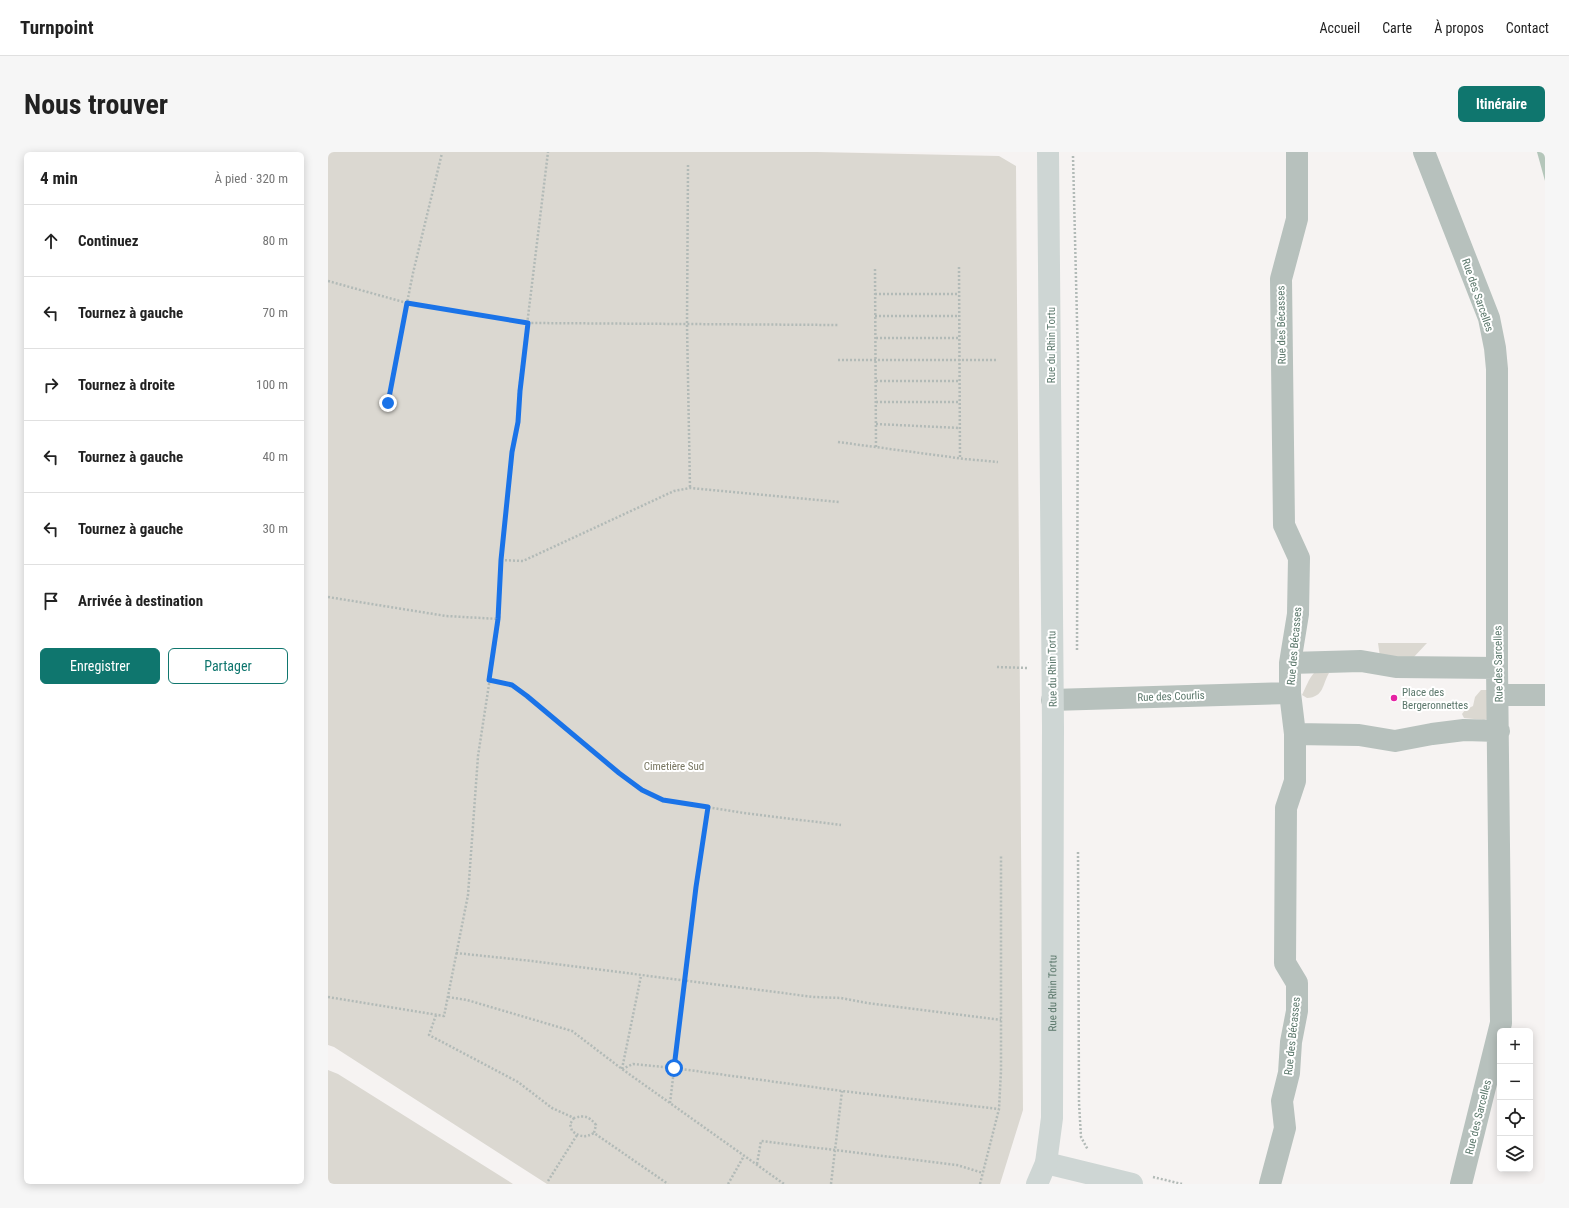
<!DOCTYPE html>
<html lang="fr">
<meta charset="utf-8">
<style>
body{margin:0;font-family:"Roboto Condensed",sans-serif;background:#f6f6f6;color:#222}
.controls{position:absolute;right:12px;bottom:12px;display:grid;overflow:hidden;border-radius:6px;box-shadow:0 2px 10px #0003}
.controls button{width:36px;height:36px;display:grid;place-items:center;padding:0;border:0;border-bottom:1px solid #e0e0e0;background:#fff;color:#222;font:20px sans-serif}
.stop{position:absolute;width:12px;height:12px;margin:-9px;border:3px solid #1a73e8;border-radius:50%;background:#fff}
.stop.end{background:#1a73e8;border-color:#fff;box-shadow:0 1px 4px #0008}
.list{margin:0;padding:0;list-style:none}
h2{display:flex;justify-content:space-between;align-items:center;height:52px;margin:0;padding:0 16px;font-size:17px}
h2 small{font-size:13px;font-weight:400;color:#767676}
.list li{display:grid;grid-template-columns:26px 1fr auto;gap:12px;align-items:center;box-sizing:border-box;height:72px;padding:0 16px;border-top:1px solid #e0e0e0}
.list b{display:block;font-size:15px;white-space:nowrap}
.list em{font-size:13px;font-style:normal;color:#767676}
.actions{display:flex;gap:8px;padding:12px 16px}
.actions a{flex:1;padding:9px 0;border:1px solid #0f766e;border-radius:6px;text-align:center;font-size:14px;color:#0f766e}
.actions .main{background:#0f766e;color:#fff}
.icon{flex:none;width:22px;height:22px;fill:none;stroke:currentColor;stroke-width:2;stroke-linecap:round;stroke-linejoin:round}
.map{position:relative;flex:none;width:1217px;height:1032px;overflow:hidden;border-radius:6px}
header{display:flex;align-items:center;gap:24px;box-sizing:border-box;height:56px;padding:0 20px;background:#fff;border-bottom:1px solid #e0e0e0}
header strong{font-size:19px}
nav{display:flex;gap:22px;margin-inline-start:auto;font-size:14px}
.intro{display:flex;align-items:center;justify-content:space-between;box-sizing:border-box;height:96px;padding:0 24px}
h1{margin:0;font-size:28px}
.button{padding:10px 18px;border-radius:6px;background:#0f766e;color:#fff;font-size:14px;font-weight:700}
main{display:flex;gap:24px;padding:0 24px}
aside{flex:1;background:#fff;border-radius:6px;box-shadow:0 2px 10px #0003}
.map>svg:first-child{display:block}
.green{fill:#dbd8d1}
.water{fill:#b4c6ba}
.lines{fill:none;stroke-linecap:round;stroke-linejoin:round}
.path{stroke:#b2bab7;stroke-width:2.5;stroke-dasharray:2 2;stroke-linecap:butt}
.street{stroke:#b7c1bd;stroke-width:22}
.secondary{stroke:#ced6d4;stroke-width:22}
.route{stroke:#1a73e8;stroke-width:5}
.poi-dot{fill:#e622a3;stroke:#fff;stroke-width:1.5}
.labels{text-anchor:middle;stroke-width:4;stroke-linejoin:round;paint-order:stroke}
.street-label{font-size:11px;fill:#5c786c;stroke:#fff}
.poi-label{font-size:11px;fill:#5c786c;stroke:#fff;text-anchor:start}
.park-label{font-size:11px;fill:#76745f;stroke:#fff}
</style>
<header>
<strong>Turnpoint</strong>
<nav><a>Accueil</a><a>Carte</a><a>À propos</a><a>Contact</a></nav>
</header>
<div class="intro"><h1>Nous trouver</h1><a class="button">Itinéraire</a></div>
<main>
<aside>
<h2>4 min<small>À pied · 320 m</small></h2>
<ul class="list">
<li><svg class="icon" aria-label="ahead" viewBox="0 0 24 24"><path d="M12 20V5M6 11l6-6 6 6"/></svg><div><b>Continuez</b></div><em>80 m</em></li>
<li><svg class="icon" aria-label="left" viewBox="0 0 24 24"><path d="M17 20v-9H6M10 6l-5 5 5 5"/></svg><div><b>Tournez à gauche</b></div><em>70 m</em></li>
<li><svg class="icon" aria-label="right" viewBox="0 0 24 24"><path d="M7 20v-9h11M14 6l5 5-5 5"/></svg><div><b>Tournez à droite</b></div><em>100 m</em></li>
<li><svg class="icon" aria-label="left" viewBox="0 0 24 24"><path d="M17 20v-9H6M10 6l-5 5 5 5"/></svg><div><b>Tournez à gauche</b></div><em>40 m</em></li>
<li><svg class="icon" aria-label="left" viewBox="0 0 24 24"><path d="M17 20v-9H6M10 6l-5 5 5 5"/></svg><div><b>Tournez à gauche</b></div><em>30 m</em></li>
<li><svg class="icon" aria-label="arrive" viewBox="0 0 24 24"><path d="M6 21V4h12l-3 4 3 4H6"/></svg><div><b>Arrivée à destination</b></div></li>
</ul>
<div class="actions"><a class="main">Enregistrer</a><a>Partager</a></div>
</aside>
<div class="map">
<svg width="1217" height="1032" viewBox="0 0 1217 1032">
<rect width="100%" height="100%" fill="#f6f3f2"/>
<path class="green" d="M 0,0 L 489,0 L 671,4 L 688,14 L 695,958 L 672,1032 L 219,1032 L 6,895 L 0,893 Z
M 1050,491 L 1099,491 L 1084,507 L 1052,505 Z
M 986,521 L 1001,521 C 994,533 996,545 979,546 L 974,543 C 977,537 981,526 986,521 Z
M 1153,538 L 1159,538 L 1159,567 L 1156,568 L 1136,566 L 1134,562 L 1137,558 L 1145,554 L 1147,545 Z
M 0,918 L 10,922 L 185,1032 L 0,1032 Z"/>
<path class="water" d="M 1209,0 L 1217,0 L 1217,29 Z"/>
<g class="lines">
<path class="path" d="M 745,4 L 750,209 L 749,499
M 360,13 L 359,173 L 362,336
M 631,115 L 632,306
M 547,117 L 548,295
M 0,129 L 79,151 L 200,171 L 510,173
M 547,142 L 631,142
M 547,164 L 631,164
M 548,186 L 631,186
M 510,208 L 670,208
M 548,229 L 632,229
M 548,250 L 632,250
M 59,251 L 85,121 L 114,1
M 548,272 L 632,276
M 510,290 L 637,307 L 670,310
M 173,408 L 195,409 L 346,339 L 362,336 L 511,350
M 0,445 L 118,464 L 171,467
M 669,515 L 699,516
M 161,528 L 184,533 L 199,544 L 291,621 L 314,637 L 335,648 L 416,661 L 513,673
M 750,700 L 751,951 L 753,985 L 760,998
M 128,801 L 204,809 L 486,845 L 513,846 L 539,851 L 673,868
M 0,845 L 116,864 L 140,743 L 150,604 L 171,467 L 173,408 L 184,300 L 190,270 L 191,239 L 220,0
M 120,845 L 139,848 L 244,879 L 294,917 L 456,1032
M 108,863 L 101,883 L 190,930 L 224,956 L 246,966 C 256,963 261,964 268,973 L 266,981 L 340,1032
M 294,917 L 305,912 L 346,916 L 514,939 L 671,957
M 294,917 L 313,824
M 342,951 L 368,735 L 380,655
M 246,966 L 242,972 L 244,979 C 252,985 257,986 266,981
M 429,1012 L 433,989 L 629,1013 L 655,1021
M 825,1025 L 854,1032
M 220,1029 L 249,983
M 400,1032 L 416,1004
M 503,1032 L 514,939
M 652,1032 L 671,957 L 673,919 L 673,704"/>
<path class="street" d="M 1096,0 L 1161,166 L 1167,196 L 1169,217 L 1169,516 L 1173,871 L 1133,1032
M 962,511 L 1033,509 L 1068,515 L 1169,516
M 1170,543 L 1217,543
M 724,548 L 962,541
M 967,582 L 1031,583 L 1067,589 L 1104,582 L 1136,578 L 1171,579
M 942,1032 L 957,976 L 954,949 L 961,921 L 963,890 L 969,859 L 969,831 L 957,811 L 958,656 L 967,629 L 967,582 L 962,541 L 962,511 L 970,462 L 971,406 L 956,373 L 953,127 L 969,67 L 969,0"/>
<g class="secondary">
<path d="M 718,1011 L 804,1032"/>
<path id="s1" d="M 709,1032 L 718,1011 L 724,966 L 725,575 L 720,0"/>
</g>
</g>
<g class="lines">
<path class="route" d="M 60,251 L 79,151 L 200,171 L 192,239 L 190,270 L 184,300 L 173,408 L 170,467 L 161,528 L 184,533 L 199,544 L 291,621 L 314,638 L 335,648 L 380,655 L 368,735 L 346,916"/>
</g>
<circle class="poi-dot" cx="1066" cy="546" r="4"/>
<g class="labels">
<g class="street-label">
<text transform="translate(1150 143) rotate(71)" y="4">Rue des Sarcelles</text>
<text transform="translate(953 173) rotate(-91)" y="4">Rue des Bécasses</text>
<text transform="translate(723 193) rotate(-90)" y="4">Rue du Rhin Tortu</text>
<text transform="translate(966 494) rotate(-85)" y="4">Rue des Bécasses</text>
<text transform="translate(1170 512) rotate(-91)" y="4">Rue des Sarcelles</text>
<text transform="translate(724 517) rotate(-91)" y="4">Rue du Rhin Tortu</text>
<text transform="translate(843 544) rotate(-2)" y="4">Rue des Courlis</text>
<text dy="4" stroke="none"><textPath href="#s1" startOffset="193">Rue du Rhin Tortu</textPath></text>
<text transform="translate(964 884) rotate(-84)" y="4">Rue des Bécasses</text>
<text transform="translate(1150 965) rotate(-76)" y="4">Rue des Sarcelles</text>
</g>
<g class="poi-label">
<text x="1074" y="544">Place des<tspan x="1074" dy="13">Bergeronnettes</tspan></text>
</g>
<g class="park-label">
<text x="346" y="618">Cimetière Sud</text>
</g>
</g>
</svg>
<div class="controls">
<button>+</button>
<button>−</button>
<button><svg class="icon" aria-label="locate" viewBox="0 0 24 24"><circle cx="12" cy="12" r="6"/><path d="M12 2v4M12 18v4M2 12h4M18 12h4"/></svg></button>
<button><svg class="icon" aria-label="layers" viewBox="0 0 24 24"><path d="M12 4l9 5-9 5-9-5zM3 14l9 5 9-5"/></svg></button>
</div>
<div class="stop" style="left:346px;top:916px"></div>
<div class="stop end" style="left:60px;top:251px"></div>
</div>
</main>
